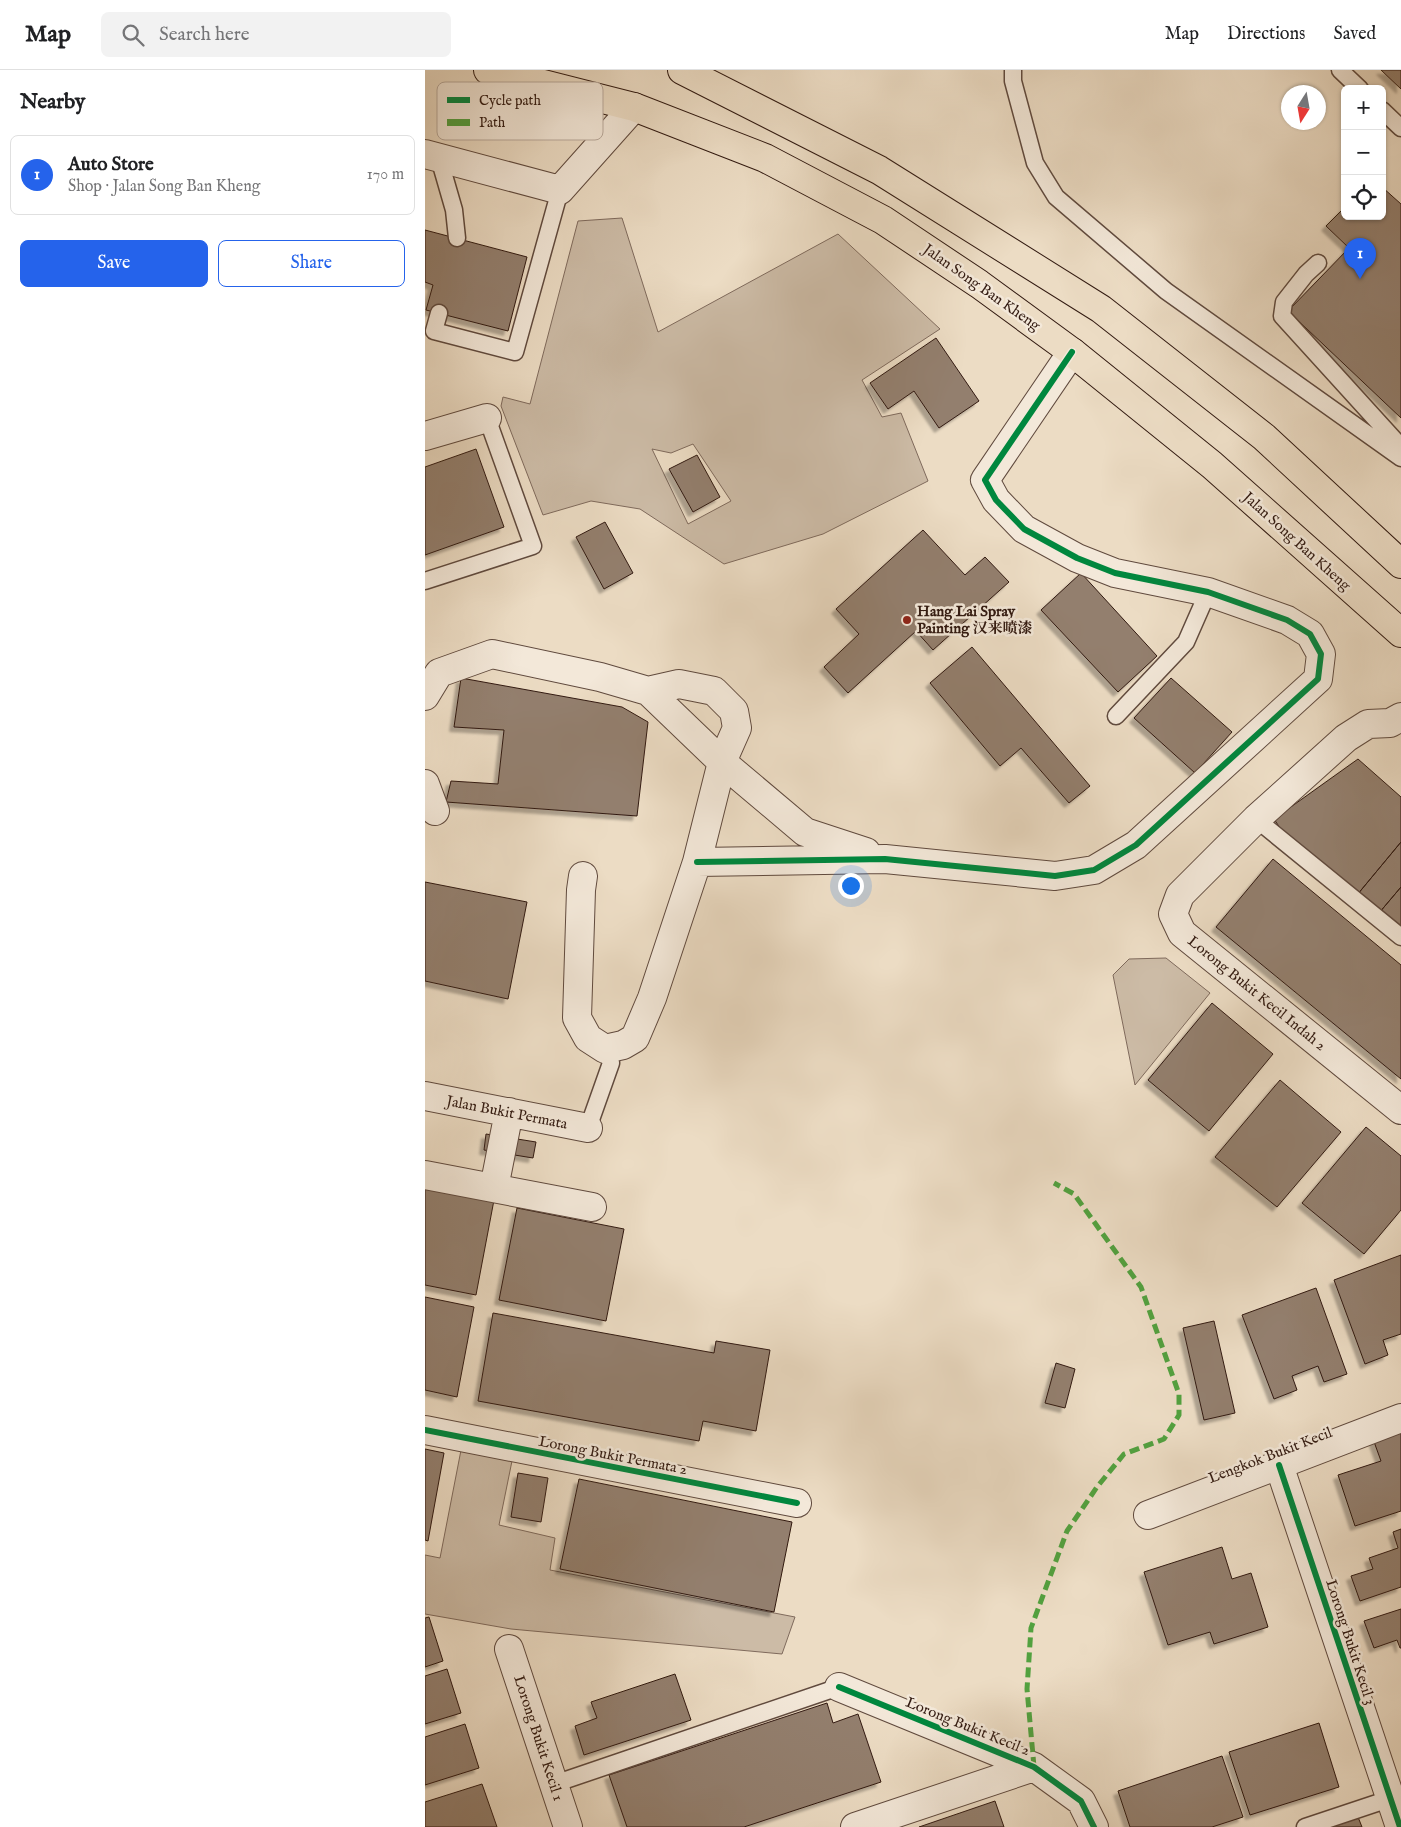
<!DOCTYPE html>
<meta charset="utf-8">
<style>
body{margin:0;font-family:"IM FELL English","Noto Serif SC",serif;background:#f2f2f2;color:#202124}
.controls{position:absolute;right:15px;top:15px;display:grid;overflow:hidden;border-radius:8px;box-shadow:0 1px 4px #0004}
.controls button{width:45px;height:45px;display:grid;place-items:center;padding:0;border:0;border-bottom:1px solid #e0e0e0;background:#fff;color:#202124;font:25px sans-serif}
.compass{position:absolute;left:856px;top:15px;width:45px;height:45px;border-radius:50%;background:#fff;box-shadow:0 1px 4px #0004;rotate:191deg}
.you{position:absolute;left:425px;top:815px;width:18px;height:18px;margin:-12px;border:4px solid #fff;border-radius:50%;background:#1a73e8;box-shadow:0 0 0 8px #1a73e833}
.badge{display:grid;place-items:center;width:32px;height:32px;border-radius:50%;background:#2563eb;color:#fff;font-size:16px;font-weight:700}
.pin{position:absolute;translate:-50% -41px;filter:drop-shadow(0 1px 2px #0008)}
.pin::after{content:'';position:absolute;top:26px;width:18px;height:15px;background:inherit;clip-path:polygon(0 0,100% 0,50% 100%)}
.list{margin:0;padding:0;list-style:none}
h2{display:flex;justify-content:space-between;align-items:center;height:65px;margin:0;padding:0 20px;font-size:21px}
h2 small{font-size:16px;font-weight:400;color:#757577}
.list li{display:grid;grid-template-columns:32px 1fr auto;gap:15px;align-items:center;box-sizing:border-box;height:80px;margin:0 10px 10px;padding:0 10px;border:1px solid #e0e0e0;border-radius:8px}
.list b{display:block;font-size:19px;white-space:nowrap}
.list p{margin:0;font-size:16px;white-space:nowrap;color:#757577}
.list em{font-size:16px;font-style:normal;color:#757577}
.actions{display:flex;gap:10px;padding:15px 20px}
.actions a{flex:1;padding:11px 0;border:1px solid #2563eb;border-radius:8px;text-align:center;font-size:18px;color:#2563eb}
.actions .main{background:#2563eb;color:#fff}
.icon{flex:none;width:28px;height:28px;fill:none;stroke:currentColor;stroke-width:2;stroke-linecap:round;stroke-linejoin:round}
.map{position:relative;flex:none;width:976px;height:1757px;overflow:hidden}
header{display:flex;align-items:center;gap:30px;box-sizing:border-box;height:70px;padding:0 25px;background:#fff;border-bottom:1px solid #e0e0e0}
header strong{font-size:24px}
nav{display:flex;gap:28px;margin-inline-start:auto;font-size:18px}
.search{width:350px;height:45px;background:#f2f2f2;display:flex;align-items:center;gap:12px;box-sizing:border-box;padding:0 18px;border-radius:8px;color:#757577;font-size:19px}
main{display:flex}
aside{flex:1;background:#fff}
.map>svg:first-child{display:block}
.green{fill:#ccbba6;stroke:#7f6a5c;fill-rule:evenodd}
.building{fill:#937f6e;stroke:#321a11;filter:url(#shadow)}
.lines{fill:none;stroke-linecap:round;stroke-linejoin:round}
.lane-casing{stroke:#604a3e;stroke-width:19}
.street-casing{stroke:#604a3e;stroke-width:30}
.primary-casing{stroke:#321a11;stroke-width:30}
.lane{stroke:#f3e8d9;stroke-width:16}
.street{stroke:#f3e8d9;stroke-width:28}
.primary{stroke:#ecdcc4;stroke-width:28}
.quiet{stroke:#52a13f;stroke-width:5;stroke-dasharray:10 5;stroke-linecap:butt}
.cycleway-casing{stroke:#f3e8d9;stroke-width:9}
.cycleway{stroke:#00873e;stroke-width:6}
.poi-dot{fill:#8f2418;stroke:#f3e8d9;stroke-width:2}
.labels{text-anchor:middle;stroke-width:5;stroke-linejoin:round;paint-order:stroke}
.street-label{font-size:15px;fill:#321a11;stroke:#f3e8d9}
.poi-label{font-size:15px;font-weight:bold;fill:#321a11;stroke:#f3e8d9;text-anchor:start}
.key{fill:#f3e8d9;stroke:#b9aa9d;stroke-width:1}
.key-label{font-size:14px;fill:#321a11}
</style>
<header>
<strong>Map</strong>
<div class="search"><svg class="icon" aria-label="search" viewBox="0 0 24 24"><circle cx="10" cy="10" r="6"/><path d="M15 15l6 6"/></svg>Search here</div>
<nav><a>Map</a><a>Directions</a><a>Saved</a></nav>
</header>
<main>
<aside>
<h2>Nearby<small></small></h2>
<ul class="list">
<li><span class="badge">1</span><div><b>Auto Store</b><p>Shop · Jalan Song Ban Kheng</p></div><em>170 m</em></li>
</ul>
<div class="actions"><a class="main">Save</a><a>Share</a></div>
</aside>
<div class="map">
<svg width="976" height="1757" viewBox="0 0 976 1757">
<defs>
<filter id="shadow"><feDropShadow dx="-4.5" dy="4.5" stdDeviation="1" flood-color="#0004"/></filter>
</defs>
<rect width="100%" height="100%" fill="#ecdcc4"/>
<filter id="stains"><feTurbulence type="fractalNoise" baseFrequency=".004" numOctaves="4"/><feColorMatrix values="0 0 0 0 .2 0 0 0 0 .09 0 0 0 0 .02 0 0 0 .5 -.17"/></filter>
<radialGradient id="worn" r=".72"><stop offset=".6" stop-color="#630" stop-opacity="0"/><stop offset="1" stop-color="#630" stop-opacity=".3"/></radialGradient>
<path class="green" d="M 197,148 L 233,262 L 413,164 L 515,259 L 437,310 L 457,347 L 476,343 L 503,411 L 398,464 L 299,494 L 215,439 L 166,431 L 118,445 L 76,336 L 78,327 L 105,334 L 153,151 ZM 268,374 L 306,431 L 263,454 L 227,379 L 246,383 Z
M 741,888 L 785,923 L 710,1015 L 688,905 L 704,889 Z
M 37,1375 L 88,1386 L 74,1455 L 130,1468 L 125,1500 L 370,1547 L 357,1584 L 86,1559 L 0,1544 L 0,1485 L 15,1488 Z"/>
<path class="building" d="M 956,0 L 976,0 L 976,19 Z
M 957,117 L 976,134 L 976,348 L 863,241 L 924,178 L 901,156 L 920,137 L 920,146 L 957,146 Z
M 0,160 L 102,187 L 83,261 L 1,240 L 8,215 L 0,212 Z
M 511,268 L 554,331 L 514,358 L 489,321 L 463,339 L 445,313 Z
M 51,379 L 79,457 L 0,485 L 0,397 Z
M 272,385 L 295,427 L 268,442 L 244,399 Z
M 180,452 L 208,503 L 179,519 L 151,467 Z
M 498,460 L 540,505 L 560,487 L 584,512 L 508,580 L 491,561 L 423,623 L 399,597 L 434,564 L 411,539 Z
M 656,503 L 732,586 L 693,622 L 616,540 Z
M 547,577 L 665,716 L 644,733 L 596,678 L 575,696 L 505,613 Z
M 36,608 L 197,637 L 223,652 L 212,746 L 21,732 L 26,711 L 73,714 L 79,660 L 29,657 Z
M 746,608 L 807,662 L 770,703 L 709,648 Z
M 933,689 L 976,727 L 976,772 L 932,825 L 861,767 L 849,749 Z
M 976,772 L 976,817 L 954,843 L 932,825 Z
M 848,789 L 976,895 L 976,1009 L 791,857 Z
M 0,812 L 102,832 L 83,929 L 0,911 Z
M 976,817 L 976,861 L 954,843 Z
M 787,933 L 848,984 L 784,1061 L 723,1010 Z
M 855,1010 L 916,1062 L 852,1137 L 790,1087 Z
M 941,1057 L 976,1086 L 976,1140 L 939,1184 L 877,1133 Z
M 61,1064 L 111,1072 L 108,1088 L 59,1080 Z
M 0,1117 L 69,1130 L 51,1225 L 0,1215 Z
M 92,1138 L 199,1159 L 181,1251 L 74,1230 Z
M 976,1185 L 976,1264 L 958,1270 L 963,1285 L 940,1294 L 909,1210 Z
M 891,1218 L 922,1304 L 899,1312 L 893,1296 L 867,1306 L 872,1320 L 849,1329 L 817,1245 Z
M 0,1227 L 49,1237 L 32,1327 L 0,1320 Z
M 68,1243 L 289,1283 L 291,1271 L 345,1280 L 331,1361 L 278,1351 L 274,1371 L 53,1331 Z
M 789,1251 L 810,1343 L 779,1350 L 758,1258 Z
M 631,1293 L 650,1299 L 640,1338 L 620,1333 Z
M 976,1360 L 976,1441 L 930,1456 L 913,1405 L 956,1391 L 948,1369 Z
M 0,1379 L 19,1383 L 3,1471 L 0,1470 Z
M 93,1403 L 123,1408 L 116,1452 L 86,1447 Z
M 154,1409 L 367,1452 L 349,1542 L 135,1499 Z
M 976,1459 L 976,1517 L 935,1531 L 926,1506 L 948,1499 L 944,1488 L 973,1478 L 968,1462 Z
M 797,1477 L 807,1509 L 826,1503 L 843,1557 L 789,1574 L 785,1562 L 743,1575 L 719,1502 Z
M 976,1539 L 976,1578 L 975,1578 L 972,1570 L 949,1578 L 939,1551 Z
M 4,1547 L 18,1591 L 0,1597 L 0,1548 Z
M 22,1599 L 36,1643 L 0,1654 L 0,1606 Z
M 250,1604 L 266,1650 L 159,1685 L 150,1656 L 172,1648 L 166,1632 Z
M 402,1633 L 408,1653 L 433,1644 L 456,1712 L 319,1757 L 202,1757 L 184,1705 Z
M 894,1653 L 914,1717 L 825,1745 L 804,1682 Z
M 40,1654 L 54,1698 L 0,1715 L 0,1667 Z
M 797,1686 L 818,1747 L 787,1757 L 705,1757 L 693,1721 Z
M 57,1714 L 72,1757 L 0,1757 L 0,1732 Z
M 570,1731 L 579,1757 L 494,1757 Z
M 933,1747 L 937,1757 L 904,1757 Z"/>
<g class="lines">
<defs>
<path id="lane" d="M 588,0 L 588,11 L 610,93 L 631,127 L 741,221 L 976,388
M 915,0 L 935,19
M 957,40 L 976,58
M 14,88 L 29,140 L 32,168
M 893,193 L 881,204 L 859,232 L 857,246 L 976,377
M 14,243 L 9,261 L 90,282 L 135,120
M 0,511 L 108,476 L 62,348
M 691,646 L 761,572 L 783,522
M 831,749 L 976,867
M 163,1058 L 186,993 L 180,979
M 129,1714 L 414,1617
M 880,1757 L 973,1726"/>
<path id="street" d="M 0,84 L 135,120 L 209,37
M 0,366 L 62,348
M 0,626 L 14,603 L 67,584 L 175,607 L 223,621 L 297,692 L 380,762 L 441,782
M 976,647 L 965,653 L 943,654 L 921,668 L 831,749 L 755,825 L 748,844 L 757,863 L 976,1040
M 0,714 L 10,741
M 272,792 L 460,789 L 630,806 L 669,800 L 711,775 L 893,609 L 896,584 L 885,564 L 862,550 L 783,522 L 690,503 L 652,488 L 599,459 L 571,430 L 560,410 L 647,282
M 158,806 L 156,820 L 152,948 L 163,968 L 180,979 L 198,975 L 210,968 L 227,928 L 272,792 L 297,692 L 312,658 L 309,641 L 289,621 L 254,614 L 223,621
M 0,1026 L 163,1058
M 0,1105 L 167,1137
M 69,1118 L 84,1042
M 0,1360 L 372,1433
M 854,1395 L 975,1757
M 723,1445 L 976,1348
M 84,1579 L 143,1757
M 414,1617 L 609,1697 L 656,1731 L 669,1757
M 430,1757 L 609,1697"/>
<path id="primary" d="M 63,0 L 209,37 L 340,88 L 458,150 L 554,214 L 647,282 L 787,395 L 976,563
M 257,0 L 454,100 L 676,239 L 839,367 L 976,494"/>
</defs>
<use href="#lane" class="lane-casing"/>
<use href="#street" class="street-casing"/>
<use href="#primary" class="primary-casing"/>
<use href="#lane" class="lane"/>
<use href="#street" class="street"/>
<use href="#primary" class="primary"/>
<path class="quiet" d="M 609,1697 L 602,1619 L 606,1558 L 642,1461 L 672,1417 L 699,1384 L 739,1369 L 754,1345 L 754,1324 L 716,1217 L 649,1124 L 629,1113"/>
<defs>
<path id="cycleway" d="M 272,792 L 460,789 L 630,806 L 669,800 L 711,775 L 893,609 L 896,584 L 885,564 L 862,550 L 783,522 L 690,503 L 652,488 L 599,459 L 571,430 L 560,410 L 647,282
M 0,1360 L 372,1433
M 854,1395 L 975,1757
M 414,1617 L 609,1697 L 656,1731 L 669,1757"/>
</defs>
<use href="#cycleway" class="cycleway-casing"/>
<use href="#cycleway" class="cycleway"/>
</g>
<circle class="poi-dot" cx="482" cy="550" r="5"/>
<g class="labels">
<g class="street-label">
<text transform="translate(557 217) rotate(35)" y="5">Jalan Song Ban Kheng</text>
<text transform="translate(872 471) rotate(42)" y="5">Jalan Song Ban Kheng</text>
<text transform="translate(832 923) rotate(39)" y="5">Lorong Bukit Kecil Indah 2</text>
<text transform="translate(82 1042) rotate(11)" y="5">Jalan Bukit Permata</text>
<text transform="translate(188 1385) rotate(11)" y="5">Lorong Bukit Permata 2</text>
<text transform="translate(845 1385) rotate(-21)" y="5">Lengkok Bukit Kecil</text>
<text transform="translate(926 1572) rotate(72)" y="5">Lorong Bukit Kecil 3</text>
<text transform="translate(543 1656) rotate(22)" y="5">Lorong Bukit Kecil 2</text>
<text transform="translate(114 1668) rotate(72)" y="5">Lorong Bukit Kecil 1</text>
</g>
<g class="poi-label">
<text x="492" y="546">Hang Lai Spray<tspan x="492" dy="17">Painting 汉来喷漆</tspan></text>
</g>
</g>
<rect x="12" y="12" width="166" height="58" rx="8" class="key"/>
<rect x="22" y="27" width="23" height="6" fill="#00873e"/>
<rect x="22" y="49" width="23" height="7" fill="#52a13f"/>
<g class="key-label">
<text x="54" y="35">Cycle path</text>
<text x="54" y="57">Path</text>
</g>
<rect width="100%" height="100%" filter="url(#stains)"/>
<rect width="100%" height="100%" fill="url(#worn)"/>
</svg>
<div class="controls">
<button>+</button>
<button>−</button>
<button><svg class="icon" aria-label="locate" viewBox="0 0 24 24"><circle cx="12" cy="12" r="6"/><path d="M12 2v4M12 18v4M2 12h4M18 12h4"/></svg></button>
</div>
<svg class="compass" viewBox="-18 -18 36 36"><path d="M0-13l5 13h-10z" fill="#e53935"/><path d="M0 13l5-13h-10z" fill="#757577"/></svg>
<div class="you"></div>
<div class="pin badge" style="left:935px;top:209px">1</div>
</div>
</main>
